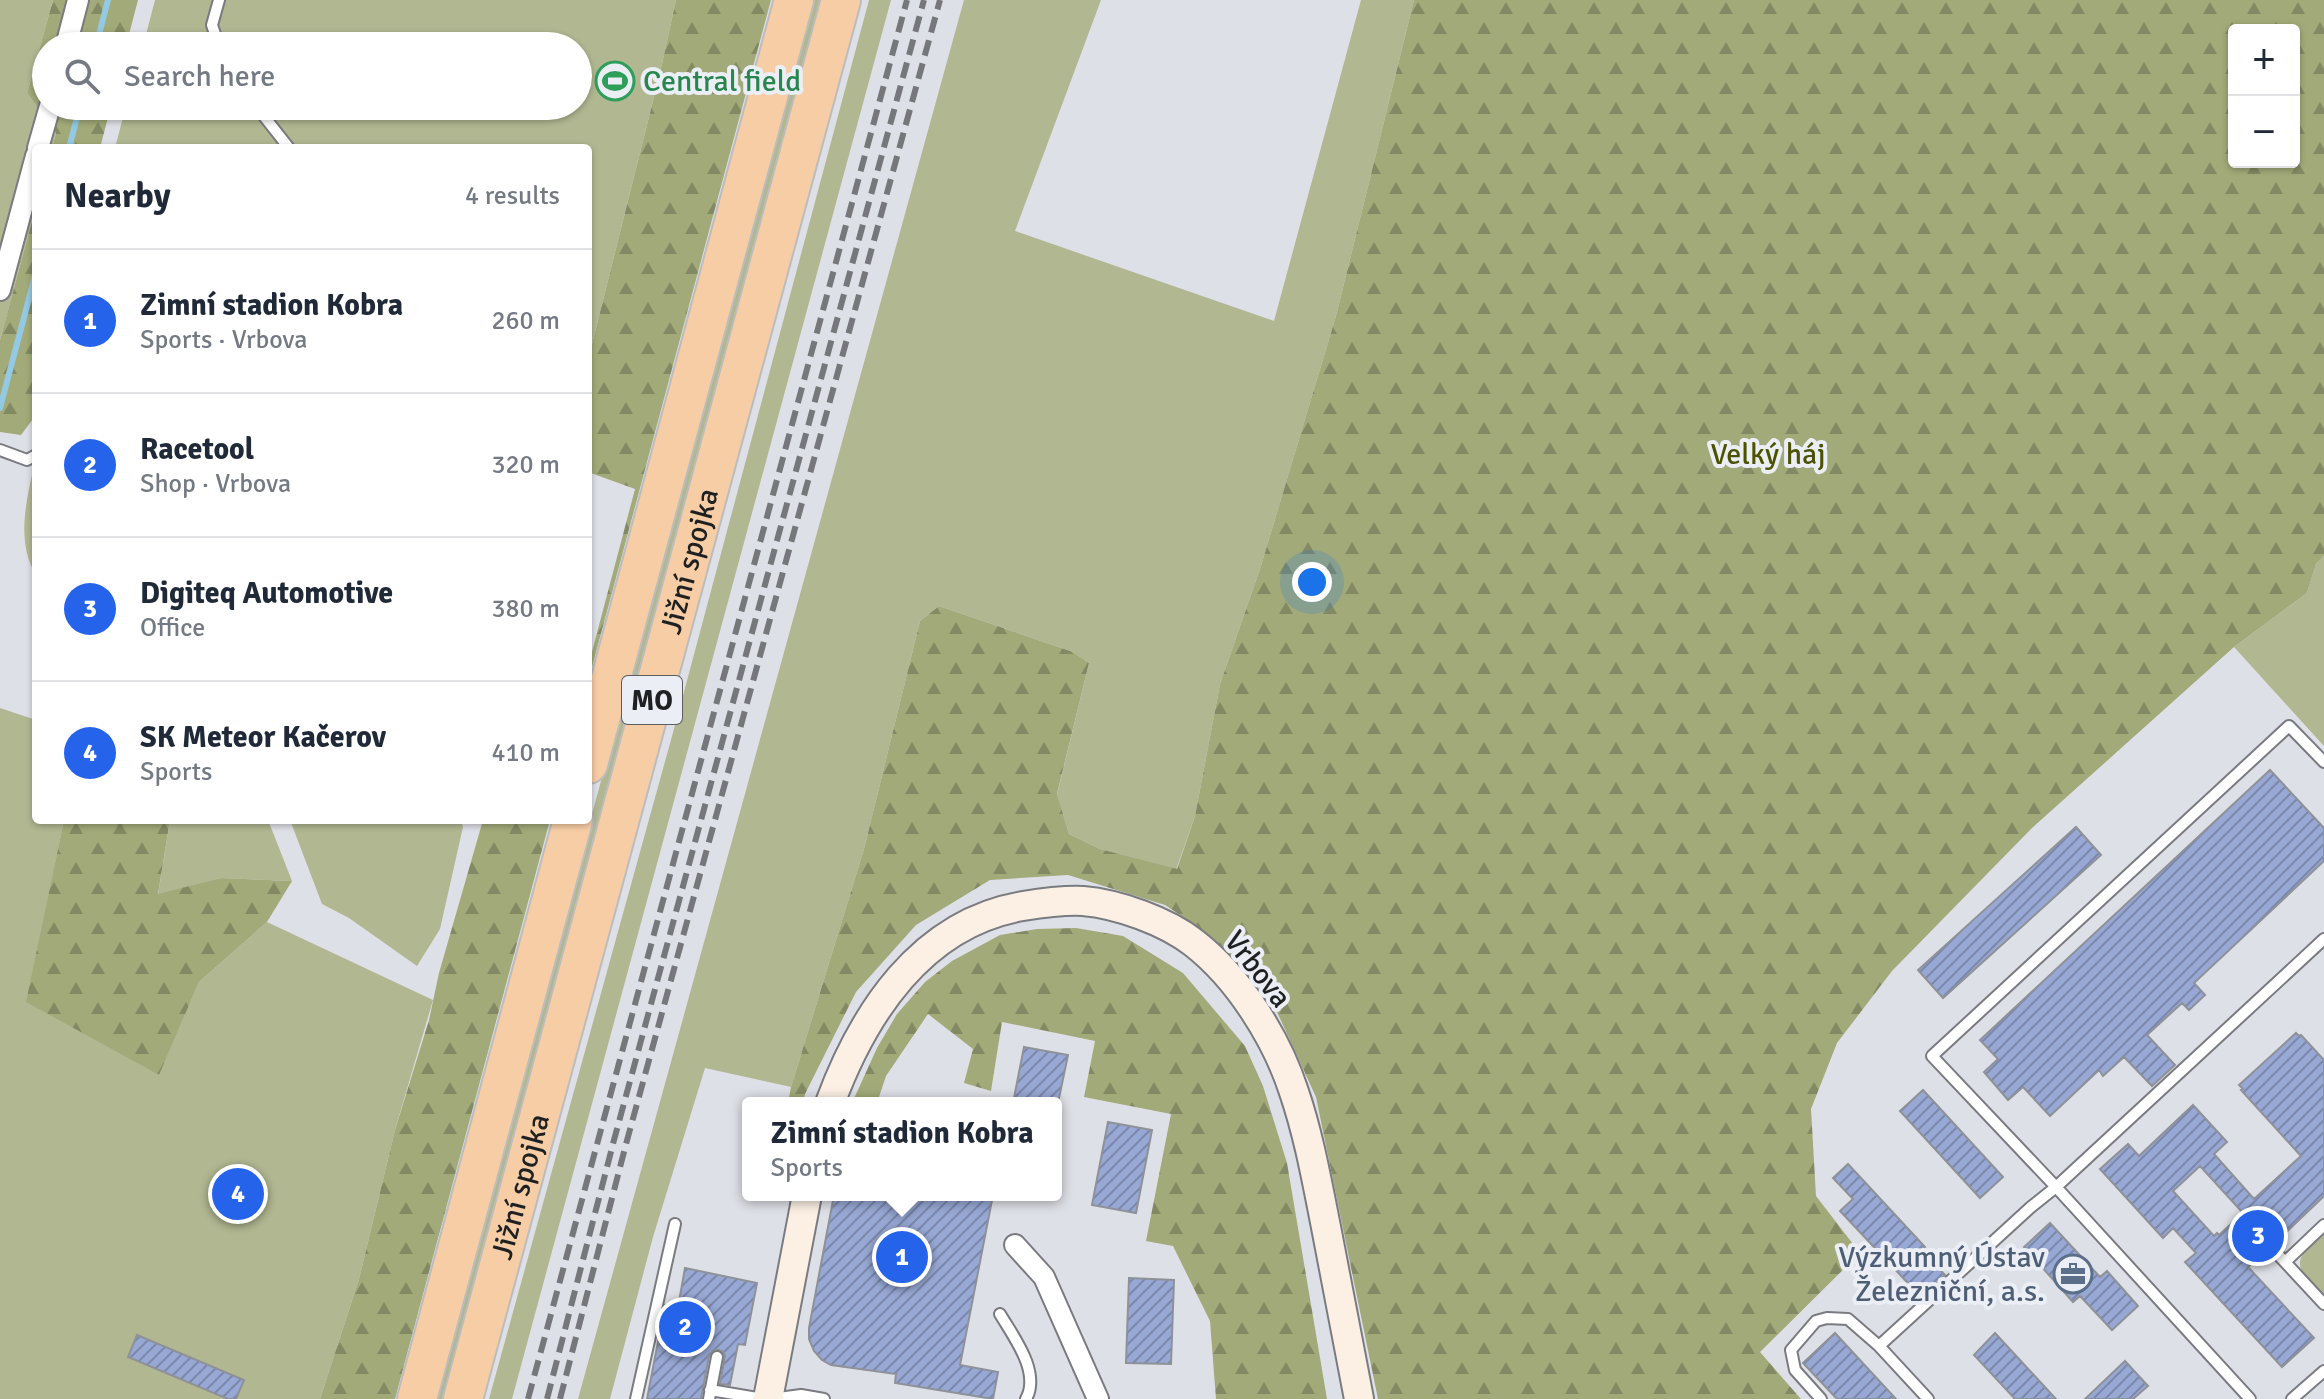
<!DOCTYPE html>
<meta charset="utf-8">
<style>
body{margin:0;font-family:Signika,sans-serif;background:#f6f6f7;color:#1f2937}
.controls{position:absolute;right:24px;top:24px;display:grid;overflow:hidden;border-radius:8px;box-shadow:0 2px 6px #0004}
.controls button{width:72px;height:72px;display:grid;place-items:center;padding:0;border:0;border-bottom:2px solid #e0e1e3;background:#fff;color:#1f2937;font:40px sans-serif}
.you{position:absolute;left:1312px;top:582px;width:28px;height:28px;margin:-20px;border:6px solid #fff;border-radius:50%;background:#1a73e8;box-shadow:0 0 0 12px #1a73e833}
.badge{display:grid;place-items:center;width:52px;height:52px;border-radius:50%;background:#2563eb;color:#fff;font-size:26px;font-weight:700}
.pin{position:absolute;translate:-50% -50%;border:4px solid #fff;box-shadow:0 2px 8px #0006}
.popup{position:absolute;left:742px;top:1097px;width:320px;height:104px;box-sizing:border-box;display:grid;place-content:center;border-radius:8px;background:#fff;filter:drop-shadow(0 2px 6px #0005);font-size:26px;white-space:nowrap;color:#747a83}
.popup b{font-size:30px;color:#1f2937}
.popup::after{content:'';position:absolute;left:50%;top:100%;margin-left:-16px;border:16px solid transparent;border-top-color:#fff}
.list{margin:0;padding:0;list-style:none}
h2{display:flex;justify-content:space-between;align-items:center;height:104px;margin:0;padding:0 32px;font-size:34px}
h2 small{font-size:26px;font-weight:400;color:#747a83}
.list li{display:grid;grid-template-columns:52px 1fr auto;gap:24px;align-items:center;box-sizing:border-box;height:144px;padding:0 32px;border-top:2px solid #e0e1e3}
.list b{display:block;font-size:30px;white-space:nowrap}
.list p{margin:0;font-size:26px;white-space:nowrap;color:#747a83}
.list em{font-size:26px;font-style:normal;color:#747a83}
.icon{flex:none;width:44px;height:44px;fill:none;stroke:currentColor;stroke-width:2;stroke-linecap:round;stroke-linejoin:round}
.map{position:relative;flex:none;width:2324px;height:1399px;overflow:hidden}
.search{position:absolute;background:#fff;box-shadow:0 2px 6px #0004;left:32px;top:32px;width:560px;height:88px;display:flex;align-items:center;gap:20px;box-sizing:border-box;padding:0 28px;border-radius:44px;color:#747a83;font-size:30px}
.panel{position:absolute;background:#fff;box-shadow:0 2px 6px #0004;left:32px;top:144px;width:560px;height:680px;border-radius:8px}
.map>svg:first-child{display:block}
.green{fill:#b1b791}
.forest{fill:url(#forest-firs);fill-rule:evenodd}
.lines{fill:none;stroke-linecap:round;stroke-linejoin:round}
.stream{stroke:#93c9e3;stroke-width:6}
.building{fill:url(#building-hatch);stroke:#8f9198;stroke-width:2;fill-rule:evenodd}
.lane-casing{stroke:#797b81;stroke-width:14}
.street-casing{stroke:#797b81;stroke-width:24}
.secondary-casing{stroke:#797b81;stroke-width:32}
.highway-casing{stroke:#bcbcbd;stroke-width:42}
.lane{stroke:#fff;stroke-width:10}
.street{stroke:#fff;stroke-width:20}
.secondary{stroke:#fcf0e4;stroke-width:28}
.highway{stroke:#f6cda5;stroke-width:38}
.rail{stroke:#76777b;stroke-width:6;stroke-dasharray:16 8;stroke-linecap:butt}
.labels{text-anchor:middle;stroke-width:8;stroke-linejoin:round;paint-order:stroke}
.shield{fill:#ebeef5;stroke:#5c5e61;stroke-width:2}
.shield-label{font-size:28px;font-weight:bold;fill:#1f2022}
.leisure-label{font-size:30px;fill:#27864d;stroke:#ebeef5;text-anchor:start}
.park-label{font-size:30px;fill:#4b5300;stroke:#ebeef5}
.street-label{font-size:30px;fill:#1f2022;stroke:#ebeef5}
.service-label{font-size:30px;fill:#4e5e75;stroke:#ebeef5;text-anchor:end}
</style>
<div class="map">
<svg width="2324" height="1399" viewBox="0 0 2324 1399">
<defs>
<pattern id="forest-firs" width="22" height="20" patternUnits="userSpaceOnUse" patternTransform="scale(2)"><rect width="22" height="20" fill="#a2aa79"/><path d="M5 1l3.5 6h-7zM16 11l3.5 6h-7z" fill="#838a63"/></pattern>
<pattern id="building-hatch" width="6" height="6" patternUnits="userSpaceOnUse" patternTransform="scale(2)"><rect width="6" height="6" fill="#97a8d4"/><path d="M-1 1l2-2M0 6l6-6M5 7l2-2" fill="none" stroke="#7b88ac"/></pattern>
</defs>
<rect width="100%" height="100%" fill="#dee0e7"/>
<path class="green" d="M 0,0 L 53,0 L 27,93 L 56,133 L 52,148 L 36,148 L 36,206 L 0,340 Z
M 155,0 L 676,0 L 660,73 L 588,360 L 588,148 L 115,148 L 126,106 L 578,106 L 578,46 L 143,46 Z
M 812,0 L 822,0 L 444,1399 L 434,1399 Z
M 869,0 L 891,0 L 512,1399 L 489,1399 L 677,718 Z
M 964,0 L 1101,0 L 1015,231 L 1274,321 L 1361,0 L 1414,0 L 1336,316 L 1260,569 L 1220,684 L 1195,816 L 1176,870 L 1100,849 L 1069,834 L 1057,795 L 1089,663 L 1073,652 L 939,606 L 920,621 L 864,849 L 791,1087 L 705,1068 L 653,1237 L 610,1399 L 578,1399 Z
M 36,465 L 36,575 C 16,543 26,501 34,466 Z
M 2324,556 L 2324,746 L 2234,647 L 2307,593 L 2316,564 Z
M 0,708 L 36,720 L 36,820 L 64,820 L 27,1002 L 159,1074 L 199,982 L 267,922 L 433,1000 L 395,1130 L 359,1279 L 320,1399 L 0,1399 Z
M 170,820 L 268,820 L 292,881 L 221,878 L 158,895 Z
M 290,820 L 461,820 L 463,827 L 440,929 L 417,966 L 349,918 L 322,904 Z
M 2324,1231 L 2324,1298 C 2294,1266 2290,1263 2324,1231 Z"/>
<path class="forest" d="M 53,0 L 138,0 L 126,46 L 46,46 L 46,106 L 111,106 L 100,148 L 52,148 L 56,133 L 27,93 Z
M 676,0 L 771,0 L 588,682 L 588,667 L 635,489 L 588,472 L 588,360 L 660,73 Z
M 1414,0 L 2324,0 L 2324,556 L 2316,564 L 2307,593 L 2234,647 L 2032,828 L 1892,971 L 1837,1043 L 1811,1109 L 1816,1196 L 1860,1253 L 1760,1352 L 1801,1399 L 1378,1399 L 1316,1097 L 1272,1001 L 1198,927 L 1165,905 L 1068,875 L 990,880 L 916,925 L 856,992 L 805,1094 L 803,1103 L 788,1103 L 791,1087 L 864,849 L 920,621 L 939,606 L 1073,652 L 1089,663 L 1057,794 L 1069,834 L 1100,849 L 1177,869 L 1195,816 L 1220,684 L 1260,569 L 1336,316 ZM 2234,30 L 2294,30 L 2294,162 L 2234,162 Z
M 36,206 L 36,415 L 21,435 L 0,432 L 0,340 Z
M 64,820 L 170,820 L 158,894 L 221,878 L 292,881 L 267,922 L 199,982 L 159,1075 L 26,1002 Z
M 483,820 L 550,820 L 395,1399 L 320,1399 L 359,1279 L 395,1130 L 429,1020 L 439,973 Z
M 1076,928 L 1123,936 L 1183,973 L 1245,1046 L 1263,1086 L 1287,1163 L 1327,1399 L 1216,1399 L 1210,1321 L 1173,1246 L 1146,1241 L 1171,1114 L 1084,1097 L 1095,1041 L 1002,1022 L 991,1091 L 964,1083 L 973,1049 L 928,1014 L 886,1076 L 877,1103 L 852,1103 L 877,1048 L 897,1014 L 925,982 L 952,961 L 1000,935 L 1037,929 Z"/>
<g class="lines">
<path class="stream" d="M 96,46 L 108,0
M 69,148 L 80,106
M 0,408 L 36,272"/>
</g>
<path class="building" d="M 2270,770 L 2324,828 L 2324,861 L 2194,983 L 2205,995 L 2189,1010 L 2182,1003 L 2147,1035 L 2175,1065 L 2152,1086 L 2124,1057 L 2103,1076 L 2099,1070 L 2050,1116 L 2023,1087 L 2008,1100 L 1984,1072 L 1998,1059 L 1980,1040 Z
M 2076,827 L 2101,855 L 1943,998 L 1918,970 Z
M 2296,1033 L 2299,1036 L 2301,1035 L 2324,1060 L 2324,1196 L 2277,1241 L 2270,1239 L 2265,1242 L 2263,1248 L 2265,1252 L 2248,1267 L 2314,1338 L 2282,1367 L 2185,1262 L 2196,1253 L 2173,1228 L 2163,1238 L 2100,1169 L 2128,1144 L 2139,1156 L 2193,1105 L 2227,1142 L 2214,1154 L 2254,1199 L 2301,1156 L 2241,1090 L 2243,1089 L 2239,1085 ZM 2200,1166 L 2243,1213 L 2219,1235 L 2217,1233 L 2214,1236 L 2173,1191 Z
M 1024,1047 L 1068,1055 L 1058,1103 L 1013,1103 Z
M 1923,1090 L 2003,1177 L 1980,1198 L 1900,1111 Z
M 1108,1122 L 1152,1130 L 1136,1213 L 1092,1205 Z
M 1848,1164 L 1925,1247 L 1922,1250 L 1945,1275 L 1921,1297 L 1840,1211 L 1853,1199 L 1833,1178 Z
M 834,1195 L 993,1195 L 960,1365 L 998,1372 L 993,1399 L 895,1383 L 896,1374 L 831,1365 L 822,1360 L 814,1351 L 809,1339 L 809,1328 Z
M 2050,1223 L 2100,1277 L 2107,1271 L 2138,1306 L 2112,1330 L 2080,1296 L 2073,1302 L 2024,1247 Z
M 685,1268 L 757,1283 L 745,1345 L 738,1344 L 730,1385 L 720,1384 L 725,1355 L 722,1351 L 715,1349 L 709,1356 L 701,1399 L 647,1399 L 665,1305 L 678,1307 Z
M 1129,1278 L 1174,1280 L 1171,1364 L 1126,1363 Z
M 1835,1333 L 1896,1399 L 1837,1399 L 1803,1363 Z
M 1995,1333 L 2056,1399 L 2015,1399 L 1974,1355 Z
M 137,1335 L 244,1380 L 236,1399 L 228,1399 L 128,1357 Z
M 2125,1361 L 2148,1386 L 2133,1399 L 2085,1399 Z"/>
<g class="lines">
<defs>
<path id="lane" d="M 219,46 L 212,25 L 219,0
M 256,106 L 289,148
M 0,450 L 27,460 L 36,455
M 2271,1247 L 2324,1304
M 2285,1262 L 2324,1225
M 1000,1314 C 1013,1336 1041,1372 1026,1399
M 1879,1346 L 2031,1207 L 2056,1187 L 1932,1056 L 2289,726 L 2324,762
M 710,1390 L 764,1399
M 636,1399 L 675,1224
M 709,1399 L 717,1357
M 771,1399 L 801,1395 L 824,1399
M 1821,1399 L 1795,1370 L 1791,1350 L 1816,1321 L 1827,1318 L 1848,1319 L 1879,1346 L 1928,1399
M 2250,1399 L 2056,1187 L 2324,939
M 2292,1399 L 2324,1371"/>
<path id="street" d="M 66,46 L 78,0
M 38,148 L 50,106
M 0,290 L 36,156
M 1015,1245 L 1044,1277 L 1098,1399"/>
<path id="secondary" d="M 830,1103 C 863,1014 921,923 1023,906 C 1042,903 1063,900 1083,901 C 1118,904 1166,921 1194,943 C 1239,978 1277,1039 1294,1092 C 1309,1136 1317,1182 1326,1227 C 1337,1284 1348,1342 1359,1399
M 768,1399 L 807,1195"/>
<g id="highway">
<path d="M 588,764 L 794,0"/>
<path d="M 417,1399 L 573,820"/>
<path id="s1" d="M 463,1399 L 841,0"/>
</g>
</defs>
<use href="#lane" class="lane-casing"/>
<use href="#street" class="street-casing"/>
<use href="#secondary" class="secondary-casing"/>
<use href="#highway" class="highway-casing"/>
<use href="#lane" class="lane"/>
<use href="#street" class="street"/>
<use href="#secondary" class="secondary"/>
<use href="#highway" class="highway"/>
<path class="rail" d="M 528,1399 L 907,0
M 547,1399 L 614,1140 L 924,0
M 560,1399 L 626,1144 L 940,0"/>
</g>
<defs>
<symbol id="stadium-ring" viewBox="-11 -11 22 22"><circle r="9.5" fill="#ebeef5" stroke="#2e9e5b" stroke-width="1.5"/><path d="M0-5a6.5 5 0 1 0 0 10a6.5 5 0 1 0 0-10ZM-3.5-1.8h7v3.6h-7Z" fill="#2e9e5b"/></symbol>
<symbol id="office-ring" viewBox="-11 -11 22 22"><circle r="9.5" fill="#ebeef5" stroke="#5c6f8a" stroke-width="1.5"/><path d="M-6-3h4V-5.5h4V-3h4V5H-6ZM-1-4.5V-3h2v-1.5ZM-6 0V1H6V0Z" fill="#5c6f8a"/></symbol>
</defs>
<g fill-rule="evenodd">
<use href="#stadium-ring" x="593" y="59" width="44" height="44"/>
<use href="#office-ring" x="2051" y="1252" width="44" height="44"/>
</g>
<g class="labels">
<rect class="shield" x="622" y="676" width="60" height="48" rx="6"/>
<g class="shield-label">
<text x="652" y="710">MO</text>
</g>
<g class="leisure-label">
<text x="643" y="91">Central field</text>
</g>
<g class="park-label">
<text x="1768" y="464">Velký háj</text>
</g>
<g class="street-label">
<text dy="10" stroke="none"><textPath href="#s1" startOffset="868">Jižní spojka</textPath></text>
<text transform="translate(1258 969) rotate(52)" y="10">Vrbova</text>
<text dy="10" stroke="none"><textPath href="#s1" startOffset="220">Jižní spojka</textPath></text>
</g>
<g class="service-label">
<text x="2045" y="1267">Výzkumný Ústav<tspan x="2045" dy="34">Železniční, a.s.</tspan></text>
</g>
</g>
</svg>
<div class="controls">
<button>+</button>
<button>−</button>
</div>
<div class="you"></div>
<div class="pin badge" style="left:902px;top:1257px">1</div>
<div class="popup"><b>Zimní stadion Kobra</b>Sports</div>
<div class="pin badge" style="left:685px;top:1327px">2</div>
<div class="pin badge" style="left:2258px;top:1236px">3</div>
<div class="pin badge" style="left:238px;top:1194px">4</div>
<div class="search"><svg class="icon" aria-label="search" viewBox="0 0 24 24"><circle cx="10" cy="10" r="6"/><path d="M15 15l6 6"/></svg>Search here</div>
<section class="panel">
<h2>Nearby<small>4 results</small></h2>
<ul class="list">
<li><span class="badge">1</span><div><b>Zimní stadion Kobra</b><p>Sports · Vrbova</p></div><em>260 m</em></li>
<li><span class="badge">2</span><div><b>Racetool</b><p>Shop · Vrbova</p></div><em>320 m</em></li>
<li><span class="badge">3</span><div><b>Digiteq Automotive</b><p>Office</p></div><em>380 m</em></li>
<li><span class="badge">4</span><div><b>SK Meteor Kačerov</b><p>Sports</p></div><em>410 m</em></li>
</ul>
</section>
</div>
